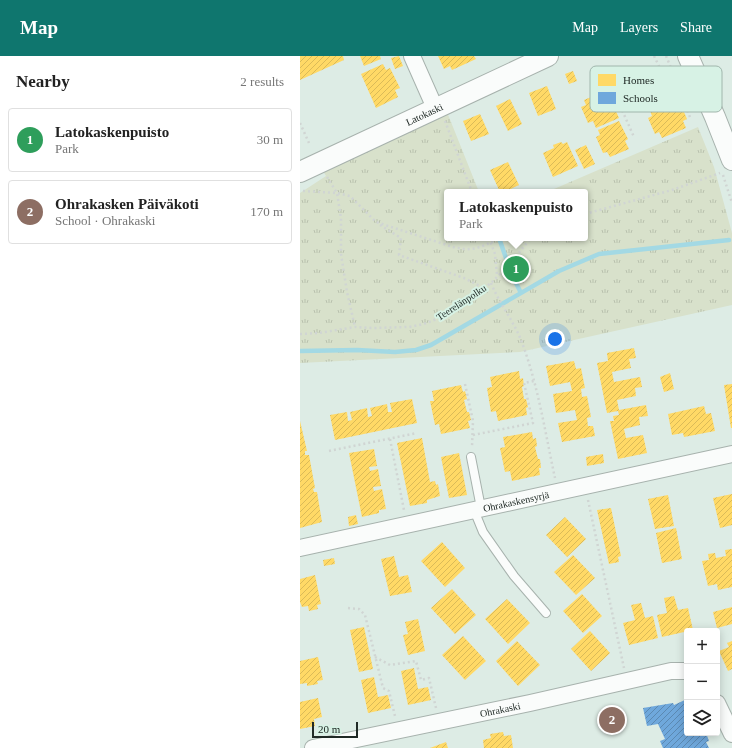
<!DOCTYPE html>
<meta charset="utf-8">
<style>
body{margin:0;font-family:Georgia,serif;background:#f2f2f2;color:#222}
.controls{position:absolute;right:12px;bottom:12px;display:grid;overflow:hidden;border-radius:4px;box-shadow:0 2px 10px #0003}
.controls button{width:36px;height:36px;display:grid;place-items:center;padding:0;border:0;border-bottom:1px solid #e0e0e0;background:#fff;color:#222;font:20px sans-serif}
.scale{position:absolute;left:12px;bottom:10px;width:46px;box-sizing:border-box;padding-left:4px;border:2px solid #202a26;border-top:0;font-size:11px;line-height:14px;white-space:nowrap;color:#202a26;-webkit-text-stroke:3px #d7f2e5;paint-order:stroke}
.you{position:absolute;left:255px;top:283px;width:14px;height:14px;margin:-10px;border:3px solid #fff;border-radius:50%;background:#1a73e8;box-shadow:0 0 0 6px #1a73e833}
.badge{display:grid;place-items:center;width:26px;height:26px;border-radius:50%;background:#0f766e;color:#fff;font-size:13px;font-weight:700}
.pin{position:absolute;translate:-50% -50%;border:2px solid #fff;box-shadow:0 1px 4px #0006}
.popup{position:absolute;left:144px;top:133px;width:144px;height:52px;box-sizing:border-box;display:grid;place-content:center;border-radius:4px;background:#fff;filter:drop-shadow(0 1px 3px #0005);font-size:13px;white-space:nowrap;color:#767676}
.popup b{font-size:15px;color:#222}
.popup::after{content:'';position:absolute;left:50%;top:100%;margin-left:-8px;border:8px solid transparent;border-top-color:#fff}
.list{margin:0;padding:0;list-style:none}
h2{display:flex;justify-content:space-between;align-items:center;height:52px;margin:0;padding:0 16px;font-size:17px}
h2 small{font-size:13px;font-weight:400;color:#767676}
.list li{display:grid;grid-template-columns:26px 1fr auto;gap:12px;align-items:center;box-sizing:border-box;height:64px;margin:0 8px 8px;padding:0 8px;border:1px solid #e0e0e0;border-radius:4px}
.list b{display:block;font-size:15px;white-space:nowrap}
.list p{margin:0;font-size:13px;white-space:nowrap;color:#767676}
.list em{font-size:13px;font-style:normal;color:#767676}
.icon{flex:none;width:22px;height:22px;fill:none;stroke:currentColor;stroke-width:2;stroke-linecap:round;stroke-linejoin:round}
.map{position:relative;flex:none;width:432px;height:692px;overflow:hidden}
header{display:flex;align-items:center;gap:24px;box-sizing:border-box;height:56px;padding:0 20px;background:#0f766e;color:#fff}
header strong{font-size:19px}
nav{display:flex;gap:22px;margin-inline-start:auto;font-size:14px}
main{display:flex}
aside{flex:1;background:#fff}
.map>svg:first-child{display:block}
.park{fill:url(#park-tufts)}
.homes{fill:url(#homes-hatch)}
.schools{fill:url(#schools-hatch)}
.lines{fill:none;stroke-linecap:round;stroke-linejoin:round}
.stream{stroke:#a3d9e4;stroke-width:4.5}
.service-casing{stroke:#a7b2ad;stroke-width:10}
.minor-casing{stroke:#a7b2ad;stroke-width:18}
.tertiary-casing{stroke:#a7b2ad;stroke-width:22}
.path{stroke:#d0d5d3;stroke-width:2.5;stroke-dasharray:2 3;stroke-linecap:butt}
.service{stroke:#fafcfb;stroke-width:8}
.minor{stroke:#fafcfb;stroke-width:16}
.tertiary{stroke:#fafcfb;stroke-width:20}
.labels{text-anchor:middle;stroke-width:4;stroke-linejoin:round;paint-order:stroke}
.street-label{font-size:10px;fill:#202a26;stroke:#d7f2e5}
.key{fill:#d7f2e5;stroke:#a0b6ac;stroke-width:1}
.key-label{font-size:11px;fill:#202a26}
</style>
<header>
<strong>Map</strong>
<nav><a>Map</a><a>Layers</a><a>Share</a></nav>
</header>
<main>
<aside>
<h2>Nearby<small>2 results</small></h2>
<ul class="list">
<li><span class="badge" style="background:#2e9e5b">1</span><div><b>Latokaskenpuisto</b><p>Park</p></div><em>30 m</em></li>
<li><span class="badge" style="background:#8d6e63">2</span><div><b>Ohrakasken Päiväkoti</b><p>School · Ohrakaski</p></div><em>170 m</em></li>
</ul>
</aside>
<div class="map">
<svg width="432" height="692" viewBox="0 0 432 692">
<defs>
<pattern id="park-tufts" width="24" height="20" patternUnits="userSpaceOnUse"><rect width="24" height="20" fill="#d8e1cb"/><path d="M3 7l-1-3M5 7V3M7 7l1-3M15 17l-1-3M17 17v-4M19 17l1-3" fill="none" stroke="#b9c1ae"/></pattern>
<pattern id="homes-hatch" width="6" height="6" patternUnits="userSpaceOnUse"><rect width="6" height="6" fill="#ffd966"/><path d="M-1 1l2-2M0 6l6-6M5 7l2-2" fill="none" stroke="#daba58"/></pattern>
<pattern id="schools-hatch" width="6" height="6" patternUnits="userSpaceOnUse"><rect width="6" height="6" fill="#6fa8dc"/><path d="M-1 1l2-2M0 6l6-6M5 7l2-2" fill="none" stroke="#5b89b2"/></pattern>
</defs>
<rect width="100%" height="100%" fill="#ddece5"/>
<path class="park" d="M 147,56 L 179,136 L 147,136 L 147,182 L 285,182 L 285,136 L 247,136 L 398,71 L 414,111 L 432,177 L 432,249 L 220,296 L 0,307 L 0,137 L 26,120 L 23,115 Z"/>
<path class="homes" d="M 0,0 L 43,0 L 44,4 L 0,24 Z
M 60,0 L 80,0 L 81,3 L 64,10 Z
M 99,0 L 103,10 L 95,13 L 91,2 Z
M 138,0 L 174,0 L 176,3 L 152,14 L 150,10 L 144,13 Z
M 83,8 L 86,14 L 90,12 L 100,32 L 95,34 L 98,41 L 76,52 L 61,18 Z
M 273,15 L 277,25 L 269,28 L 265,18 Z
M 355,17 L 359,25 L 362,23 L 368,35 L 364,37 L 367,43 L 343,54 L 340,49 L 337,50 L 329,34 L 333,33 L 331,28 Z
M 301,29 L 304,36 L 307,34 L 310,41 L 314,40 L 319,51 L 315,53 L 319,62 L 296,72 L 293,65 L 288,67 L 281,51 L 286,49 L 284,44 L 296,39 L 293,32 Z
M 247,30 L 256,53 L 238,60 L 229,37 Z
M 210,43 L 222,68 L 208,75 L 196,50 Z
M 374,45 L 376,51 L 381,49 L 387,63 L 383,65 L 386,72 L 362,82 L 359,76 L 355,78 L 348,62 L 352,60 L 350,55 Z
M 180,58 L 189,78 L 171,85 L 163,65 Z
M 319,65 L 328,83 L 325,85 L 329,93 L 310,101 L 307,96 L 303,97 L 296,81 L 300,79 L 298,74 Z
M 261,86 L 263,88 L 267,86 L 278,110 L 253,121 L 243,97 L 254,92 L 253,89 Z
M 286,89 L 295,108 L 284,113 L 275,94 Z
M 208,106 L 219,129 L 204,136 L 200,136 L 190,114 Z
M 334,292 L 336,302 L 329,303 L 331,312 L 312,316 L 314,326 L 340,321 L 342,331 L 335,332 L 336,340 L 317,344 L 319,354 L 346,349 L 348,360 L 339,361 L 340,369 L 324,373 L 326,382 L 343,379 L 347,397 L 318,403 L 310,365 L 314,365 L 313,360 L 319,359 L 318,355 L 307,357 L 297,307 L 308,305 L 307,297 Z
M 274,305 L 276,313 L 281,312 L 285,332 L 281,333 L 282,341 L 287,340 L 291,361 L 287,362 L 288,370 L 293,370 L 295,380 L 262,386 L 258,367 L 277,364 L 275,354 L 256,357 L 253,338 L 272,335 L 270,326 L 250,330 L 246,310 Z
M 219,315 L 220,323 L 223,322 L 224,330 L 222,331 L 224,343 L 226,343 L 228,351 L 226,352 L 227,359 L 198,365 L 196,355 L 191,356 L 187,332 L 192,331 L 190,321 Z
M 370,317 L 374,333 L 364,336 L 360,321 Z
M 432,328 L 432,372 L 431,372 L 424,329 Z
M 161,329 L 163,336 L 165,335 L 167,343 L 164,344 L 167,356 L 169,356 L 171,364 L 168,365 L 170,372 L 141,378 L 139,368 L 135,369 L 130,345 L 134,345 L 132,335 Z
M 112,343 L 117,367 L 35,384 L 30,359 L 47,356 L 48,365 L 52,364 L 50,356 L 67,352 L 68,361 L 72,360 L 70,352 L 87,348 L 88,356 L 92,356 L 90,347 Z
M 404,350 L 406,358 L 411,357 L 415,375 L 384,381 L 383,377 L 372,379 L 368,358 Z
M 0,365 L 7,395 L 5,395 L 5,399 L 9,399 L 15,432 L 13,433 L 14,436 L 17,436 L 22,466 L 0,472 Z
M 232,376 L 233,383 L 236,382 L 237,390 L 235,391 L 238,403 L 240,403 L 241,412 L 239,412 L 240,419 L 212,425 L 210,415 L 205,416 L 200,392 L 205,391 L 203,381 Z
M 122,382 L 130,426 L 135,425 L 136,429 L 138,428 L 140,440 L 127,444 L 127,447 L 110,450 L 97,387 Z
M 74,393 L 77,410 L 69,411 L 70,415 L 78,413 L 81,430 L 73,431 L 74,435 L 82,433 L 86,453 L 79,454 L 79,457 L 62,461 L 49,397 Z
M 159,397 L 167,439 L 149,442 L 141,401 Z
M 303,398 L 304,407 L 287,410 L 286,401 Z
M 432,438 L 432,469 L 420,472 L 413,442 Z
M 368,439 L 374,470 L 355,473 L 348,443 Z
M 311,452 L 321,500 L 318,501 L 319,506 L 309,508 L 297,454 Z
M 56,459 L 58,468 L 49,470 L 48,461 Z
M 265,461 L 286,483 L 267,501 L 246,479 Z
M 376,472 L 382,503 L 362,507 L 356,477 Z
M 142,486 L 165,512 L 145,531 L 121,505 Z
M 432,493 L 432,531 L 418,534 L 417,528 L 408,530 L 402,505 L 409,504 L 408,498 L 415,497 L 416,502 L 426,500 L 425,494 Z
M 273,499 L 295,522 L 276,539 L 254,516 Z
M 94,500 L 99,521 L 108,519 L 112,536 L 90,540 L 81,503 Z
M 34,502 L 35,508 L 24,510 L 23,504 Z
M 15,519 L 21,548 L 17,549 L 18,553 L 9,555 L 8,550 L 2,551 L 0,546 L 0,523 Z
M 152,533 L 176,559 L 155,578 L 131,552 Z
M 282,538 L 302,560 L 283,577 L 263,555 Z
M 374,540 L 378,554 L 388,552 L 393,574 L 362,581 L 357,559 L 367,557 L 364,542 Z
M 207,543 L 230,567 L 208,588 L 185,563 Z
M 341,547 L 345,562 L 353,560 L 358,582 L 329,589 L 323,567 L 335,564 L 331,549 Z
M 432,551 L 432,568 L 417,572 L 413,556 Z
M 118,563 L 125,595 L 108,599 L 103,579 L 108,578 L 105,566 Z
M 64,571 L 73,613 L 59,616 L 50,574 Z
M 290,575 L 310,597 L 291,615 L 271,593 Z
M 163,580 L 186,605 L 165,624 L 142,599 Z
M 217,585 L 240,609 L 218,630 L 196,605 Z
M 432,585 L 432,613 L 428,615 L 419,595 L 429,591 L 427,587 Z
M 18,601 L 23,624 L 17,625 L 18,628 L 7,630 L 7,627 L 0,628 L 0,605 Z
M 114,612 L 118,633 L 128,631 L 131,644 L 108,649 L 101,615 Z
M 74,621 L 78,641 L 88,639 L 91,652 L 68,657 L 61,624 Z
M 18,642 L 22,661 L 14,663 L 15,670 L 0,673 L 0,646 Z
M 203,676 L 204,680 L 211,679 L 213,692 L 184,692 L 183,684 L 191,682 L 190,678 Z
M 146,686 L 148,692 L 130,692 Z"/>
<path class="schools" d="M 387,643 L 387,677 L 406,677 L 409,685 L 406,686 L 409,692 L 363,692 L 360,685 L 365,683 L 358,668 L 347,670 L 343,652 L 373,647 L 374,649 Z"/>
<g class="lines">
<path class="stream" d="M 199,182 L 206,202
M 213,221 L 221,237
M 0,295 L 57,294 L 95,296 L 116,294 L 131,289 L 259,215 L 299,198 L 429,184"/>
<defs>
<path id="service" d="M 171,401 L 181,452
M 174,454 L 183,476 L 214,520 L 246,557"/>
<g id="minor">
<path d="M 112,0 L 135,52"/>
<path id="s1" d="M 0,492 L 432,398"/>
<path d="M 417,647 L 432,678"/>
<path id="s2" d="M 13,692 L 230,647 L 371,615 L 387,615"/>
</g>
<g id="tertiary">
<path d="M 388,0 L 415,61 L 432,104"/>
<path id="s3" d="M 0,116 L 248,0"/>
</g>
</defs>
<use href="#service" class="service-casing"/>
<use href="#minor" class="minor-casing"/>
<use href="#tertiary" class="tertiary-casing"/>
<path class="path" d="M 354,0 L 368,28 L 380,38 L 390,61
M 366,0 L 372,14 L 378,23
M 361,14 L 370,11
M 306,18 L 334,81
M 145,65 L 172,136
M 0,67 L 9,87
M 423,119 L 432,147
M 27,121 L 37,137 L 41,162 L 41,198 L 47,236 L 55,271
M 3,135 L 37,137 L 50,140 L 76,166 L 156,192 C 161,192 166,194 170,193 C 181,193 191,185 202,182
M 285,158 L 372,134 L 420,117
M 80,169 L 101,182 L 99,199 L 164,222 L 184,232
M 189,182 L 195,198 L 197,220
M 191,227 C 199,247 213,264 221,284 C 238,328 245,376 255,422
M 0,278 L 19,277 L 55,271 L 72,272 L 109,271 L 124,268 L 144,260 L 191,227 L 208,210 L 231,182
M 165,328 L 173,365 L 172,391
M 173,379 L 233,367 L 224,327 L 234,325
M 90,383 L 104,454
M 29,395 L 117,377
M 288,444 L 324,612
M 48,552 L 59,553 L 65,559 L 83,632 L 89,635 L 95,660
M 75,601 L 90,609 L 116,605 L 121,624 L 129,622 L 136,652"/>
<use href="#service" class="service"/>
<use href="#minor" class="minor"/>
<use href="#tertiary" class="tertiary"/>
</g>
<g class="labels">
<g class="street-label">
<text dy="4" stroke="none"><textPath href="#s3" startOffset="137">Latokaski</textPath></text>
<text transform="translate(161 246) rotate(-33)" y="4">Teerelänpolku</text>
<text dy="4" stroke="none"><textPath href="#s1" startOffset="221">Ohrakaskensyrjä</textPath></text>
<text dy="4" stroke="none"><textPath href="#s2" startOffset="191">Ohrakaski</textPath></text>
</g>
</g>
<rect x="290" y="10" width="132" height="46" rx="6" class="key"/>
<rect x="298" y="18" width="18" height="12" fill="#ffd966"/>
<rect x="298" y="36" width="18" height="12" fill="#6fa8dc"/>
<g class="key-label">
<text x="323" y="28">Homes</text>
<text x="323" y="46">Schools</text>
</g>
</svg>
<div class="controls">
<button>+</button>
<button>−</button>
<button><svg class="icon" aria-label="layers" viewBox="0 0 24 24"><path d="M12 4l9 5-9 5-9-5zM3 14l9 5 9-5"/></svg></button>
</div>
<div class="scale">20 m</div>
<div class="you"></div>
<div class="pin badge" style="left:216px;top:213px;background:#2e9e5b">1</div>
<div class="popup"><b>Latokaskenpuisto</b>Park</div>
<div class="pin badge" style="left:312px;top:664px;background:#8d6e63">2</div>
</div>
</main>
